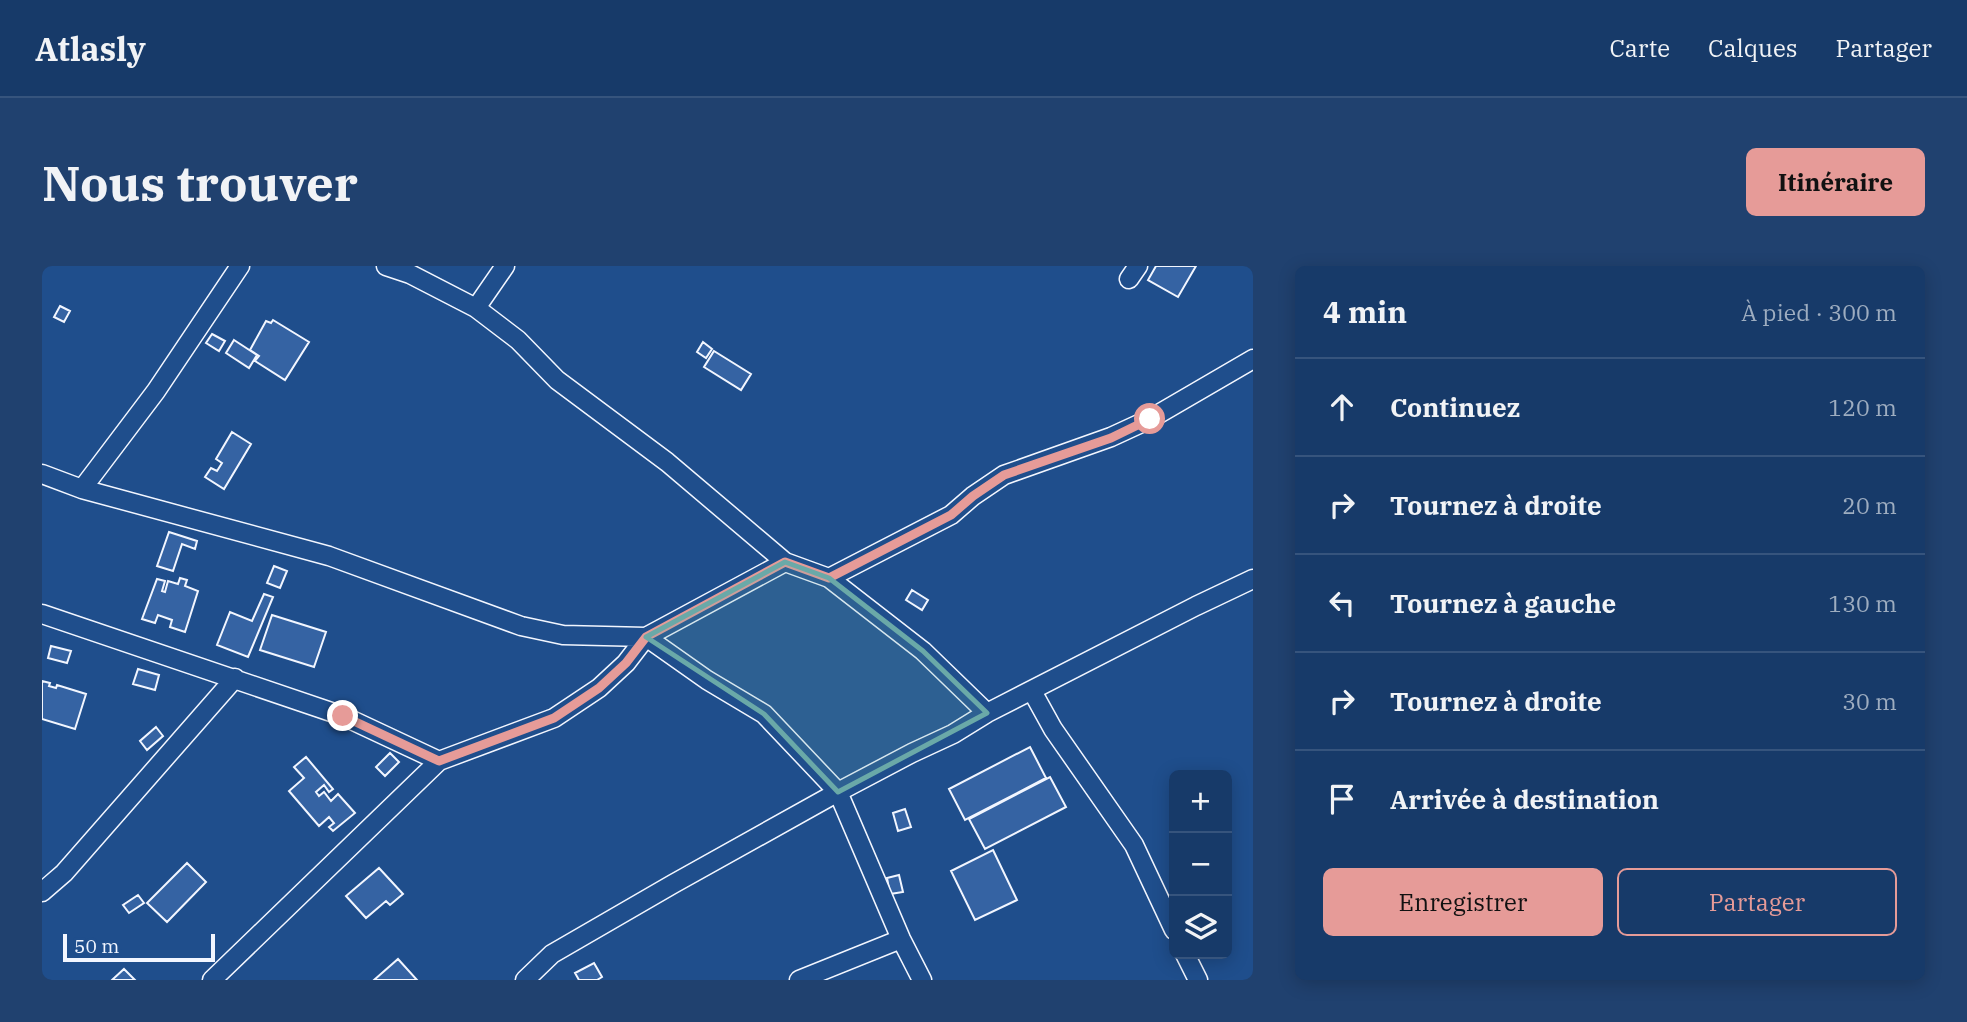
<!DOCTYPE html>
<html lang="fr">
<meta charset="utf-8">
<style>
body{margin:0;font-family:"IBM Plex Serif",serif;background:#20416f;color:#f1f3f6}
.controls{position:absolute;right:21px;bottom:21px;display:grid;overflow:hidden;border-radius:10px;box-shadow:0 4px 18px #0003}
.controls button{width:63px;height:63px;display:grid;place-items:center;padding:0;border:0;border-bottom:2px solid #36547d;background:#173a69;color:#f1f3f6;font:35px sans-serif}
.scale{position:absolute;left:21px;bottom:18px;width:152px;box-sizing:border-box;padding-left:7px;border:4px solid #f2f6ff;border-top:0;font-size:19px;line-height:24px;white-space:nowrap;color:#f2f6ff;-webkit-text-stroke:5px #1f4e8c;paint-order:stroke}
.stop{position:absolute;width:21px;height:21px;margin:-16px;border:5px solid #e69b98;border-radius:50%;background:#fff}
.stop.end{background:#e69b98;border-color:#fff;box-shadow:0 2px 7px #0008}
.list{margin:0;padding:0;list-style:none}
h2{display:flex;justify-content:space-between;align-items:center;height:91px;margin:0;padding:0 28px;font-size:30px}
h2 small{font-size:23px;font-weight:400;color:#9eadc0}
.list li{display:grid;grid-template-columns:46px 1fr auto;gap:21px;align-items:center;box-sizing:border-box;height:98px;padding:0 28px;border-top:2px solid #36547d}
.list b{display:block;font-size:26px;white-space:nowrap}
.list em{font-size:23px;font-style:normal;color:#9eadc0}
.actions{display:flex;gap:14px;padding:21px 28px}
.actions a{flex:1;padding:16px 0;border:2px solid #e69b98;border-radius:10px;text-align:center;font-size:24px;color:#e69b98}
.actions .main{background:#e69b98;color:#111}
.icon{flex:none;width:38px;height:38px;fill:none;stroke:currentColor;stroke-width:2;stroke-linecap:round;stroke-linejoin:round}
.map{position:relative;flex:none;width:1211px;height:714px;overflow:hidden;border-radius:10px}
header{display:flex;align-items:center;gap:42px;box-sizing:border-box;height:98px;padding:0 35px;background:#173a69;border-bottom:2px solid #36547d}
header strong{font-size:33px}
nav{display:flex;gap:38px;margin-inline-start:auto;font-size:24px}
.intro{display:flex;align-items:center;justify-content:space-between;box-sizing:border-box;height:168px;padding:0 42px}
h1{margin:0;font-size:49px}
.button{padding:18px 32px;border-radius:10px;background:#e69b98;color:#111;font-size:24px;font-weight:700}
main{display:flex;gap:42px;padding:0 42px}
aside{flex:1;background:#173a69;border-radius:10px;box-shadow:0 4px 18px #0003}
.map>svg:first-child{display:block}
.building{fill:#3563a3;stroke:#f2f6ff;stroke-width:2}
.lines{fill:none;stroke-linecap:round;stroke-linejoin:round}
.minor-casing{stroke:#f2f6ff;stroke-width:21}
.minor{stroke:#1f4e8c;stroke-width:18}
.route{stroke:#e69b98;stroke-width:9}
.marked{fill:#6aa9a8;fill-opacity:0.2;stroke:#6aa9a8;stroke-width:5;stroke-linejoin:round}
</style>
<header>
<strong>Atlasly</strong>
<nav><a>Carte</a><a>Calques</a><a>Partager</a></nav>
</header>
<div class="intro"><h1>Nous trouver</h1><a class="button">Itinéraire</a></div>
<main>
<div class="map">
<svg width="1211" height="714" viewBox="0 0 1211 714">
<rect width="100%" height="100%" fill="#1f4e8c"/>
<path class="building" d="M 1114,0 L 1154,0 L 1136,31 L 1106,14 Z
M 18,40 L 28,45 L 22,56 L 12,51 Z
M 231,54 L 267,76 L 243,114 L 213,95 L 217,90 L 208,84 L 224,55 L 229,57 Z
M 170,68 L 183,75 L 177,85 L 164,77 Z
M 192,74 L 215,89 L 207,102 L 184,87 Z
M 661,76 L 670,83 L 664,92 L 655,86 Z
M 672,85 L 709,108 L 699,124 L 662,101 Z
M 190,166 L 209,178 L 182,223 L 163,211 L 169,202 L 175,205 L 180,197 L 174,193 Z
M 127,266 L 155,275 L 153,283 L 140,278 L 131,305 L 115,300 Z
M 232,300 L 245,305 L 238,322 L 225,317 Z
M 138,312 L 145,314 L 143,320 L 156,325 L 143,366 L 128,361 L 130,354 L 116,349 L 113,357 L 100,353 L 115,313 L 123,315 L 120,325 L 123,326 L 126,315 L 136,318 Z
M 870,324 L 886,334 L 880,344 L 864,334 Z
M 222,328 L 231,331 L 206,391 L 175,379 L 188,346 L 210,355 Z
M 230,349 L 284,366 L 272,401 L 218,384 Z
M 9,380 L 29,385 L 25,397 L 6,392 Z
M 96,403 L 117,409 L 113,424 L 91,418 Z
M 0,415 L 8,417 L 7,420 L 14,422 L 15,419 L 44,428 L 33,463 L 0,453 Z
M 114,461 L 121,470 L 105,484 L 98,475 Z
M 988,481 L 1004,512 L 923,554 L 907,523 Z
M 348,487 L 357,496 L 343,510 L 334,501 Z
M 264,491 L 291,523 L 287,526 L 282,519 L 274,526 L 277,530 L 282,526 L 289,535 L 296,528 L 313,547 L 291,565 L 287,561 L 292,557 L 287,551 L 277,560 L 247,525 L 262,512 L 252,501 Z
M 1008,511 L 1024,541 L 943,583 L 927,553 Z
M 863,543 L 869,561 L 856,565 L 851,547 Z
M 951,584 L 975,634 L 933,654 L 909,605 Z
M 145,597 L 164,616 L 125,656 L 105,637 Z
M 337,602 L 361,628 L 348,639 L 344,635 L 324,652 L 304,630 Z
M 857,609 L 861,626 L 848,628 L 845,612 Z
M 96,629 L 102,637 L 87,647 L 81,639 Z
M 356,693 L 375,714 L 332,714 Z
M 552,697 L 560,711 L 555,714 L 537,714 L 533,707 Z
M 82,703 L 93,714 L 70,714 Z"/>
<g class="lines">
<defs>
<path id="minor" d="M 344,0 L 368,8 L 434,42 L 476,74 L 515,114 L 625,196 L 743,296 L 787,312 L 881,385 L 945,447
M 1087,13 L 1096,0
M 434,42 L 463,0
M 0,208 L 40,223 L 287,290 L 479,360 L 521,369 L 604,371 L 665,414 L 722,448 L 796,526 L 859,673 L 880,714
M 40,223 L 114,125 L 198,0
M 787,312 L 909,249 L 931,230 L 962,209 L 1069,171 L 1108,153 L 1211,93
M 0,348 L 301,450 L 397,495
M 990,425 L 1011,463 L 1092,579 L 1132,664
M 0,626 L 22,607 L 193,412
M 1143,688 L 1156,714
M 170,714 L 397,495 L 512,452 L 557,422 L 584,397 L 604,371 L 743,296
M 483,714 L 510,688 L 631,618 L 796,526 L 870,487 L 911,468 L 945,447 L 1154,340 L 1211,313
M 757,714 L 859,673"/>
</defs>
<use href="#minor" class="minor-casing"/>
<use href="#minor" class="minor"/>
</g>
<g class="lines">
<path class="route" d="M 301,450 L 397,495 L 512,452 L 557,422 L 584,397 L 604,371 L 743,296 L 787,312 L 909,249 L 931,230 L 962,209 L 1069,172 L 1108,153"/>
</g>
<path class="marked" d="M 743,296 L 787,312 L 881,385 L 945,447 L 796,526 L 722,448 L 604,371 Z"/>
</svg>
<div class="controls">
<button>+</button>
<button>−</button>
<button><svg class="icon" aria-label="layers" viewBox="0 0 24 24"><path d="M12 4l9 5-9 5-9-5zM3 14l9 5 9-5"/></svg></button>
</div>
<div class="scale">50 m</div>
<div class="stop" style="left:1108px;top:153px"></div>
<div class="stop end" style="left:301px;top:450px"></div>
</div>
<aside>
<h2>4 min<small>À pied · 300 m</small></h2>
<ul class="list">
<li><svg class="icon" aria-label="ahead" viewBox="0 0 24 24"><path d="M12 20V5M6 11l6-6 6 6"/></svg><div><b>Continuez</b></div><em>120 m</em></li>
<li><svg class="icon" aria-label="right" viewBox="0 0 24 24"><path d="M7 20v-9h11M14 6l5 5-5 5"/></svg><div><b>Tournez à droite</b></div><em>20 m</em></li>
<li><svg class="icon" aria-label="left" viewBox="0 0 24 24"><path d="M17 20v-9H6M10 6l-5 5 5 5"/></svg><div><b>Tournez à gauche</b></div><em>130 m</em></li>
<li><svg class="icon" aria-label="right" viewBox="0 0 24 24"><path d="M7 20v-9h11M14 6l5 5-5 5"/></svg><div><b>Tournez à droite</b></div><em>30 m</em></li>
<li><svg class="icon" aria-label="arrive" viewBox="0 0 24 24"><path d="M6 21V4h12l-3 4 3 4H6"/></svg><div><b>Arrivée à destination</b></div></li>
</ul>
<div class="actions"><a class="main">Enregistrer</a><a>Partager</a></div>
</aside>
</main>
